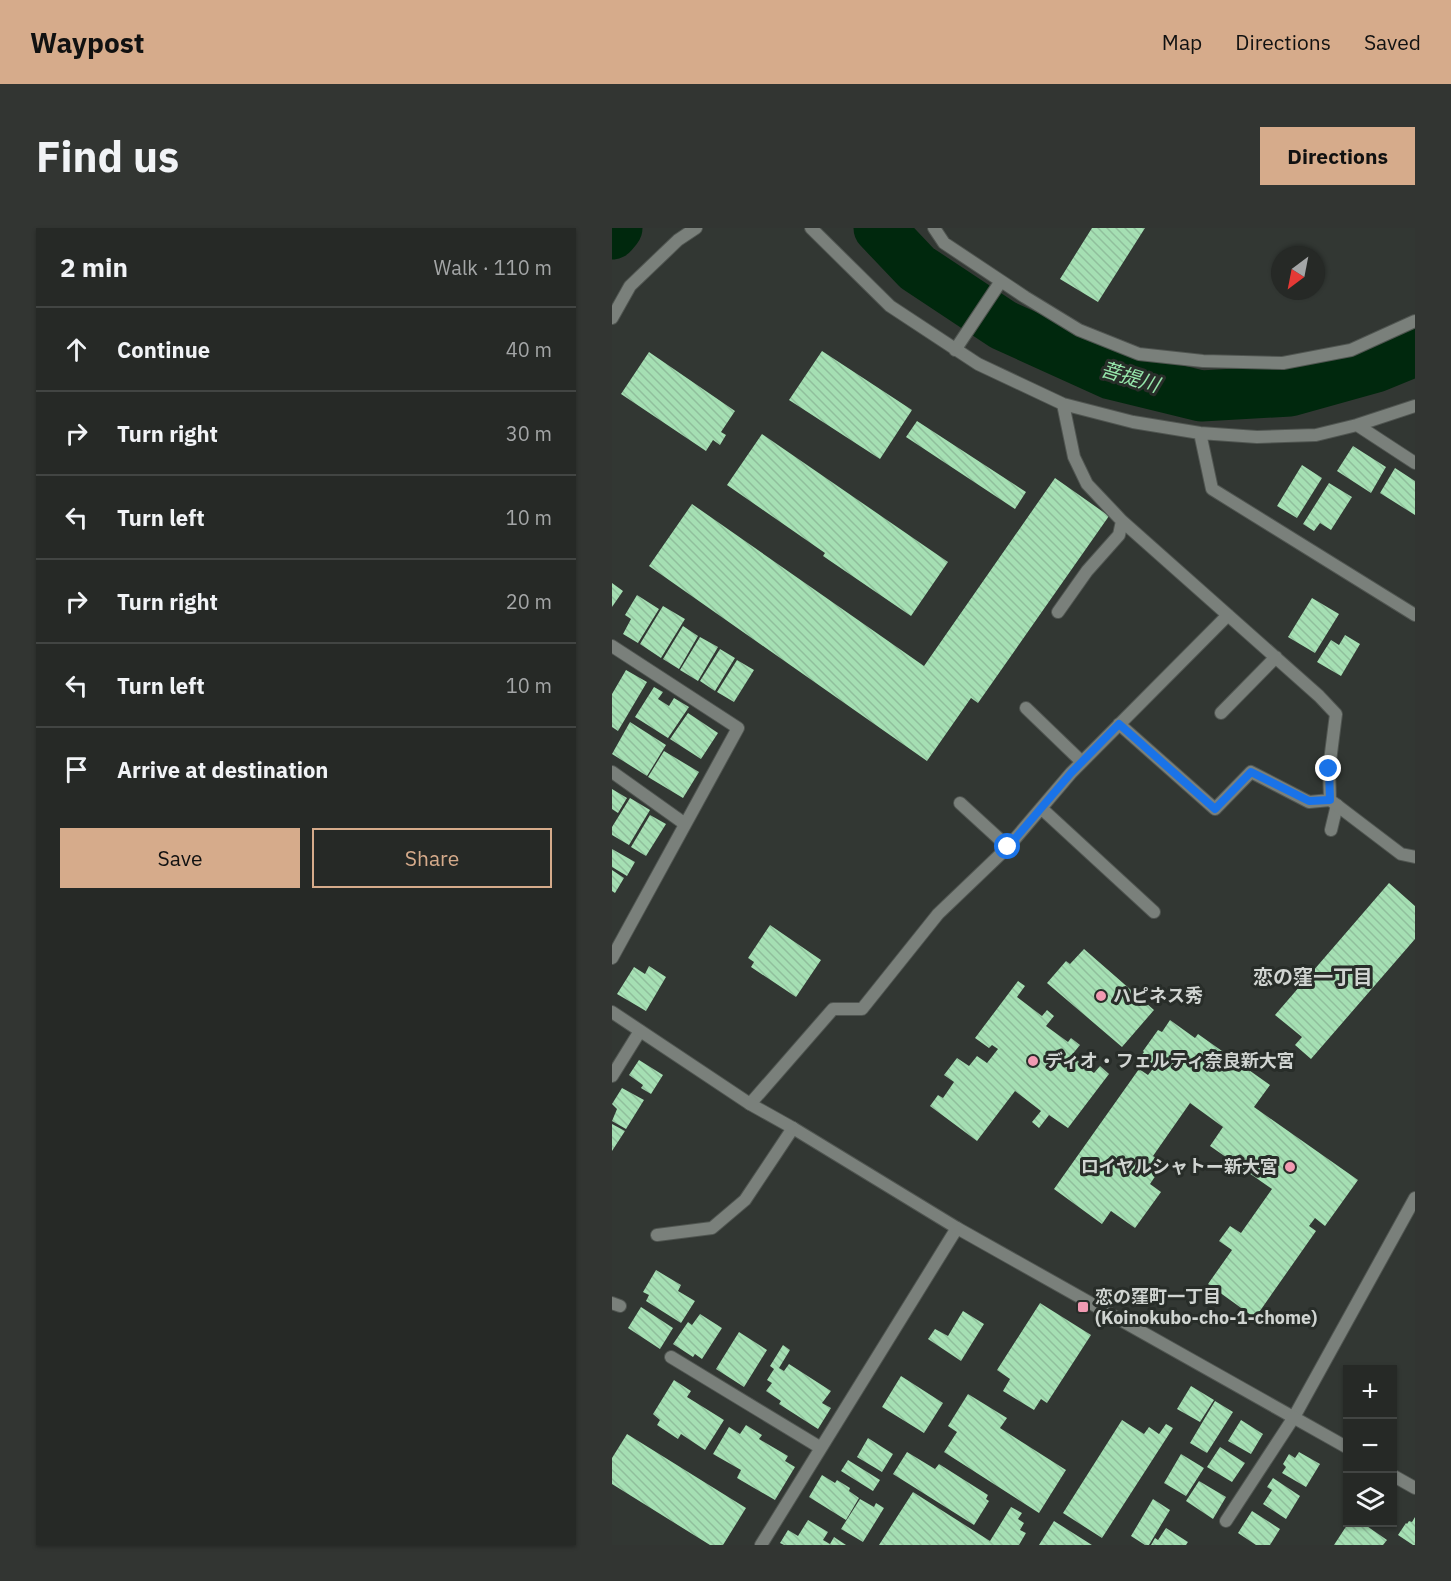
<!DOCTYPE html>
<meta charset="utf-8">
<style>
body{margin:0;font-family:"IBM Plex Sans","Noto Sans JP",sans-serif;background:#323532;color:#f1f3f6}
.controls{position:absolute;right:18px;bottom:18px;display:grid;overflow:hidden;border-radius:0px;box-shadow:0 2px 4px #0004}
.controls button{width:54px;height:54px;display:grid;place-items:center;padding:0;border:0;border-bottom:2px solid #424543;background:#262926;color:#f1f3f6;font:30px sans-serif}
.compass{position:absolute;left:659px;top:18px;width:54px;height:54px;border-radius:50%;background:#262926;box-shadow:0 2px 4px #0004;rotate:212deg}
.stop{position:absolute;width:18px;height:18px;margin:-14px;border:4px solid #1a73e8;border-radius:50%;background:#fff}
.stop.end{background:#1a73e8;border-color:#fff;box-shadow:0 2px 6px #0008}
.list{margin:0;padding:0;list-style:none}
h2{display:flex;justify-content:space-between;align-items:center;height:78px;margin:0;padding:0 24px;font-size:26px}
h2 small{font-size:20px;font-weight:400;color:#a4a6a7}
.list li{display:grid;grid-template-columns:39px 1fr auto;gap:18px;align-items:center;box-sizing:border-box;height:84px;padding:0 24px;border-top:2px solid #424543}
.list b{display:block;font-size:22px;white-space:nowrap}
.list em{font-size:20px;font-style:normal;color:#a4a6a7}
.actions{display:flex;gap:12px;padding:18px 24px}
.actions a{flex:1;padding:14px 0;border:2px solid #d6ab8b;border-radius:0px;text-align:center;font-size:21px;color:#d6ab8b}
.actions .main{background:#d6ab8b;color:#111}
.icon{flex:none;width:33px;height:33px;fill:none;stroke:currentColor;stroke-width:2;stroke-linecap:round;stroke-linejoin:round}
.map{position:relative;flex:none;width:803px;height:1317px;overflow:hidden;border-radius:0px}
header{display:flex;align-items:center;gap:36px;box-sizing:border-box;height:84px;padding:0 30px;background:#d6ab8b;color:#111}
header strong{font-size:28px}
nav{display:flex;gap:33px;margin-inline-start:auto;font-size:21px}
.intro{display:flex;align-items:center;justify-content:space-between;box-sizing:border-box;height:144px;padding:0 36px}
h1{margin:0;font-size:42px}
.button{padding:15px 27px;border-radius:0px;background:#d6ab8b;color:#111;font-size:21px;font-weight:700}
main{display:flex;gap:36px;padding:0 36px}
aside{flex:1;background:#262926;border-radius:0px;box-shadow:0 2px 4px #0004}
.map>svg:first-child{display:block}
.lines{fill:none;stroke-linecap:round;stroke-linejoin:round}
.river{stroke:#00280d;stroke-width:51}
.building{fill:url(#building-back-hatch)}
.service-casing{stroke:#505551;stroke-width:14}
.minor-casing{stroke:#505551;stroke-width:14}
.tertiary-casing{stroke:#505551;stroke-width:14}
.service{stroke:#7a807b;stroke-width:12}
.minor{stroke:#7a807b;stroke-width:12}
.tertiary{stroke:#7a807b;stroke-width:12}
.route{stroke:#1a73e8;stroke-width:8}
.poi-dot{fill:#f19ab2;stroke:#282d29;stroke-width:2}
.labels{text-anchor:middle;stroke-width:6;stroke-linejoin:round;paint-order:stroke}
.poi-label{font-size:18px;font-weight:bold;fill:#d0d4d1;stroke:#282d29;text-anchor:start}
.water-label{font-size:20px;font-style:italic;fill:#96e7ab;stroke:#282d29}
.neighbourhood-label{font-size:20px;font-weight:bold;fill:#d0d4d1;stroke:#282d29}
</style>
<header>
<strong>Waypost</strong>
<nav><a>Map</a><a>Directions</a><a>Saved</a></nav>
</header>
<div class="intro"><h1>Find us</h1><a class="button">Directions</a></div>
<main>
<aside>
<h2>2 min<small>Walk · 110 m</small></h2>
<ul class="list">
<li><svg class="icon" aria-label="ahead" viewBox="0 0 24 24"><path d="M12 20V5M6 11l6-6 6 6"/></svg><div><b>Continue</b></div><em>40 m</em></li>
<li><svg class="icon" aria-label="right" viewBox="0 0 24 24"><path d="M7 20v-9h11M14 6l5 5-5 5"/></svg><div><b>Turn right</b></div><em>30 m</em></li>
<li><svg class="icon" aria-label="left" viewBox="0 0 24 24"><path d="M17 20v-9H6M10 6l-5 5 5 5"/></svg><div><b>Turn left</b></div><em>10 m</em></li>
<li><svg class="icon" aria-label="right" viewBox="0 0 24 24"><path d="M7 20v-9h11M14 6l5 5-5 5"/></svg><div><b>Turn right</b></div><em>20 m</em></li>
<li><svg class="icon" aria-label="left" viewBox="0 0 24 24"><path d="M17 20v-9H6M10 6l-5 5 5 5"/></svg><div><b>Turn left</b></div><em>10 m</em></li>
<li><svg class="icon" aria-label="arrive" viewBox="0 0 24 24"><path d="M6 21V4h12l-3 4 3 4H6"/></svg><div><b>Arrive at destination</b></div></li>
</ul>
<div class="actions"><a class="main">Save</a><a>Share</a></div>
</aside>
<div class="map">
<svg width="803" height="1317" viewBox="0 0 803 1317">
<defs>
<pattern id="building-back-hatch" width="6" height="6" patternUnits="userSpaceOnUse" patternTransform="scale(1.5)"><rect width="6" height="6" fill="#a5dfb3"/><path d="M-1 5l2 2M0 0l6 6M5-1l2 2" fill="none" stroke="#90bf9c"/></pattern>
</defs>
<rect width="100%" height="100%" fill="#323733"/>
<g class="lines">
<path class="river" d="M 267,0 L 305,40 L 391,97 L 499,146 L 589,168 L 678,163 L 764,139 L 803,123
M 0,6 L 5,0"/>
</g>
<path class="building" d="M 480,0 L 533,0 L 486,74 L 448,51 Z
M 210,123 L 300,182 L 268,231 L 177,172 Z
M 37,124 L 123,183 L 109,204 L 114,207 L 108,217 L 101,212 L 94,223 L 9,166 Z
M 305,193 L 414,264 L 403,281 L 294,209 Z
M 150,206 L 336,334 L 299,388 L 211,328 L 213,325 L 115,257 Z
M 741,218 L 774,239 L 759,265 L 725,243 Z
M 690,237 L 710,250 L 685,290 L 665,278 Z
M 783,240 L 803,253 L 803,287 L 768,265 Z
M 443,250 L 497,288 L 366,475 L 359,470 L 315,533 L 37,338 L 80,276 L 312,438 Z
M 717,255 L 740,269 L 719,302 L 708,295 L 702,303 L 691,296 Z
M 0,355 L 11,363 L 0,379 Z
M 25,367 L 47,381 L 26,415 L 11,406 L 19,391 L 13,387 Z
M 700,370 L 727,386 L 703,425 L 676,409 Z
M 51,378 L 73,391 L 49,430 L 28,416 Z
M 71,398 L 86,408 L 67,441 L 51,431 Z
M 733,407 L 748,416 L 729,448 L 705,434 L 719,412 L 727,417 Z
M 88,409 L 106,419 L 86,453 L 68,442 Z
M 108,421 L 123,430 L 103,463 L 88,453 Z
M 125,432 L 142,442 L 122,474 L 105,464 Z
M 14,442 L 35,454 L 6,503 L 0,499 L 0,466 Z
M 42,459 L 51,464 L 46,471 L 57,478 L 62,470 L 77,479 L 56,510 L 23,489 Z
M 76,485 L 106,505 L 89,531 L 58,511 Z
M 18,494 L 54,517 L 35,548 L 0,526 Z
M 52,523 L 87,544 L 71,570 L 36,549 Z
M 0,561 L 15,570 L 6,585 L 0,581 Z
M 18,570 L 38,582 L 17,617 L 0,607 L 0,599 Z
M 38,587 L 54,596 L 34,628 L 19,619 Z
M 0,621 L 23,634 L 15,648 L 0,639 Z
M 0,642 L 12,650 L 3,665 L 0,663 Z
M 777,655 L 803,678 L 803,711 L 699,831 L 683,817 L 690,809 L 663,787 Z
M 158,697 L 209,732 L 184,769 L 139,739 L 142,734 L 136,730 Z
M 472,721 L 542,782 L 510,819 L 435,755 L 454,733 L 458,736 Z
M 37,738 L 54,749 L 34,783 L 5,766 L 22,739 L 33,746 Z
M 406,753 L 413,758 L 405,769 L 430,788 L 435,782 L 442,788 L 434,798 L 456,814 L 459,810 L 468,817 L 459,828 L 482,845 L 488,838 L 497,846 L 456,900 L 437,887 L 427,900 L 420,894 L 429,883 L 403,863 L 365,913 L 318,878 L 326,867 L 331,870 L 342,854 L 332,847 L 345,830 L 357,838 L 365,828 L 375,835 L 386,821 L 380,817 L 377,820 L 363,810 Z
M 558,792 L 583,810 L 586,806 L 658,857 L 642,879 L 746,952 L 713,998 L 703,990 L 697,998 L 704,1003 L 643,1090 L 596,1056 L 620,1022 L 607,1013 L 618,998 L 629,1005 L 660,961 L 598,918 L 611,899 L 578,875 L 541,928 L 549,933 L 541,944 L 544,947 L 538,956 L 549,964 L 523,1000 L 499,983 L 490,996 L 442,961 L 527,841 L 536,847 L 543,838 L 529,828 L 532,824 L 531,823 L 546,802 L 550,804 Z
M 27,832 L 51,847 L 39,866 L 29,860 L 31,857 L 17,847 Z
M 10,860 L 32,872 L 14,901 L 0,893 L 5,881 L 0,876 Z
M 0,896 L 13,903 L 0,923 Z
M 44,1042 L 69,1057 L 66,1063 L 83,1073 L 69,1095 L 34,1073 L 37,1067 L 31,1064 Z
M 428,1075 L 479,1107 L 435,1175 L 429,1171 L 422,1182 L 391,1163 L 398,1151 L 385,1142 Z
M 29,1079 L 61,1100 L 48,1121 L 16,1100 Z
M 351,1083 L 372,1096 L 349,1133 L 316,1111 L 323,1101 L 336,1108 Z
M 88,1086 L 110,1100 L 90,1131 L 83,1126 L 81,1129 L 61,1116 L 76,1094 L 80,1097 Z
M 127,1104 L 155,1122 L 132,1159 L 104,1141 Z
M 171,1117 L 178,1122 L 167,1140 L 172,1143 L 177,1136 L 219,1163 L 210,1175 L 219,1180 L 206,1201 L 167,1176 L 169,1173 L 154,1163 L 160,1155 L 155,1152 L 162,1141 L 158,1138 Z
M 289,1148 L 331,1175 L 312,1205 L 270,1179 Z
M 62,1152 L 79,1163 L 75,1169 L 112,1192 L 93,1222 L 69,1206 L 66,1211 L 45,1197 L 48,1192 L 41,1186 Z
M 579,1158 L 602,1172 L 588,1194 L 565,1181 Z
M 356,1166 L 395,1190 L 388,1200 L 454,1242 L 427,1285 L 332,1224 L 345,1204 L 336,1198 Z
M 603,1173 L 621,1184 L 595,1225 L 578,1215 Z
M 510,1192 L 532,1206 L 537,1199 L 547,1206 L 554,1196 L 561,1200 L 490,1310 L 451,1285 Z
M 629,1192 L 651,1206 L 639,1226 L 616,1213 Z
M 134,1197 L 150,1207 L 147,1211 L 176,1228 L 173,1233 L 183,1239 L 163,1272 L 125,1250 L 129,1242 L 101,1226 L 117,1199 L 128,1206 Z
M 15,1206 L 134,1280 L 111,1317 L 98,1317 L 0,1256 L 0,1230 Z
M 256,1210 L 281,1226 L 270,1244 L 245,1229 Z
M 608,1219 L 633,1235 L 620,1254 L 595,1239 Z
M 295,1224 L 323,1241 L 327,1236 L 376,1267 L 374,1271 L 377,1273 L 362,1297 L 281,1246 Z
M 687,1224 L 708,1236 L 694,1259 L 670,1245 L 674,1239 L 671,1236 L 677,1226 L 683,1230 Z
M 569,1226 L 592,1240 L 574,1268 L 552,1255 Z
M 236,1232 L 268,1252 L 261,1263 L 229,1243 Z
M 210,1247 L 223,1255 L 225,1252 L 238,1260 L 237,1263 L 247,1270 L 234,1292 L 197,1269 Z
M 661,1250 L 688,1268 L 674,1291 L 651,1276 L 660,1262 L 655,1259 Z
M 587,1253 L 614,1269 L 601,1291 L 574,1273 Z
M 301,1264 L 378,1313 L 399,1279 L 410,1285 L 406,1291 L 412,1295 L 408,1302 L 414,1305 L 407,1317 L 267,1317 Z
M 248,1271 L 262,1279 L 264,1275 L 272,1280 L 251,1314 L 229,1301 Z
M 541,1271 L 558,1282 L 537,1317 L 533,1317 L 519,1308 Z
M 640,1283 L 668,1301 L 658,1317 L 644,1317 L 626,1305 Z
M 803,1289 L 803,1317 L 801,1317 L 786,1307 L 794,1295 L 795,1296 L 797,1293 L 800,1294 Z
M 196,1292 L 216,1304 L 211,1312 L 218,1316 L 222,1309 L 234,1317 L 172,1317 L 168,1315 L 176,1302 L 186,1308 Z
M 442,1293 L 480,1317 L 427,1317 Z
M 737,1294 L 749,1294 L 775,1312 L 771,1317 L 722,1317 Z
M 554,1300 L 576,1314 L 574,1317 L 539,1317 L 543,1310 L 546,1312 Z"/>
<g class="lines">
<defs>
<path id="service" d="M 719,602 L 725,577
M 682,1189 L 803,970"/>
<path id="minor" d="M 199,0 L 278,78 L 366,136 L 451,176 L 521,194 L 588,205 L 645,209 L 704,207 L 745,197 L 803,178
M 322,0 L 332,15 L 413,69 L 467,102 L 527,126 L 591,133 L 671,135 L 739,122 L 803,93
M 0,90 L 18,58 L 66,12 L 84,0
M 343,122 L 389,53
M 451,176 L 462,229 L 475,256 L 510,293 L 707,468 L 724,486 L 717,541 L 718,572 L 789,626 L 803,629
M 745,197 L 803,235
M 588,205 L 600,261 L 803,387
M 446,384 L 475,343 L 507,307 L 510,293
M 0,418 L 126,500 L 0,730
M 414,480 L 470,534
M 609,485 L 664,429
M 507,496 L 603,581 L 639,544 L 697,574 L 718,572
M 0,544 L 73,596
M 348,575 L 396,619
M 429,580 L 542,684
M 0,848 L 28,803
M 138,876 L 221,781 L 250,781 L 326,686 L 396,619 L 459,545 L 616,387
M 45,1007 L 100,1000 L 133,972 L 181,900
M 0,1075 L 8,1078
M 59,1129 L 209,1220
M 614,1293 L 682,1189
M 149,1317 L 345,1000"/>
<path id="tertiary" d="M 0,784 L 138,876 L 181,900 L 345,1000 L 736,1220
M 780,1247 L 803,1260"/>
</defs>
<use href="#service" class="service-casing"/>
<use href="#minor" class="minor-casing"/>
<use href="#tertiary" class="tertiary-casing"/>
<use href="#service" class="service"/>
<use href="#minor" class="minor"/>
<use href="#tertiary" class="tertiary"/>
</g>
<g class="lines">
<path class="route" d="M 396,619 L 459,545 L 507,496 L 603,581 L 639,544 L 697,573 L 718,572 L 717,541"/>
</g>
<g class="poi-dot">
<circle cx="489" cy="768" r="6"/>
<circle cx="421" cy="833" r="6"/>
<circle cx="678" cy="939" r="6"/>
<rect x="465" y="1073" width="12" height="12" rx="3"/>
</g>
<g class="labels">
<g class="poi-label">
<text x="501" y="774">ハピネス秀</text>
<text x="433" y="839">ディオ・フェルティ奈良新大宮</text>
<text x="666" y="945" text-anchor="end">ロイヤルシャトー新大宮</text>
<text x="483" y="1075">恋の窪町一丁目<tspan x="483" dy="21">(Koinokubo-cho-1-chome)</tspan></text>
</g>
<g class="water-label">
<text transform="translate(518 149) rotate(17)" y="7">菩提川</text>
</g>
<g class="neighbourhood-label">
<text x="701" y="756">恋の窪一丁目</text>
</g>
</g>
</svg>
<div class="controls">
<button>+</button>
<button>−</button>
<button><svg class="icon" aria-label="layers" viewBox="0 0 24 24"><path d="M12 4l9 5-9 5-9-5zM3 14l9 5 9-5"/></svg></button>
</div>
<svg class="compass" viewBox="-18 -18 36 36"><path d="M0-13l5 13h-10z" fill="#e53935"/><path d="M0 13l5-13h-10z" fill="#a4a6a7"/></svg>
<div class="stop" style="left:396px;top:619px"></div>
<div class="stop end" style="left:717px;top:541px"></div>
</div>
</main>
